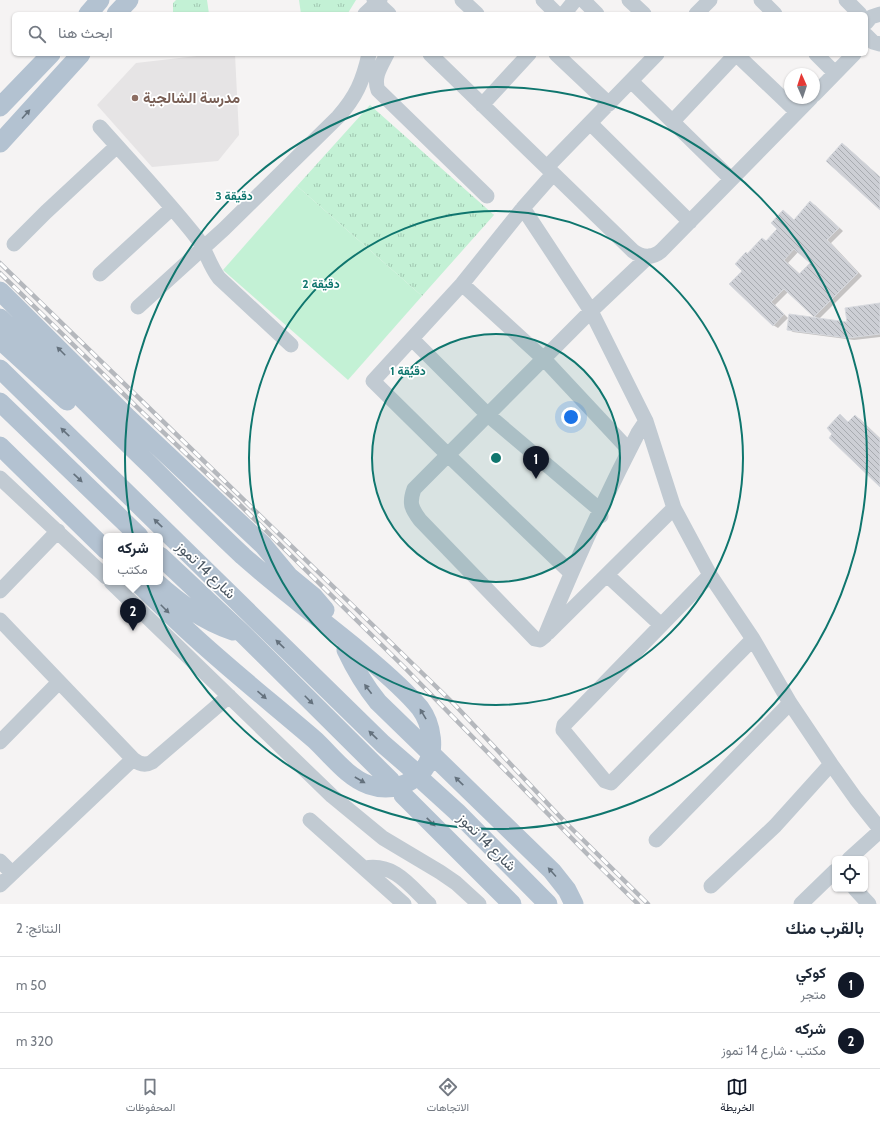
<!DOCTYPE html>
<html lang="ar">
<meta charset="utf-8">
<style>
body{margin:0;font-family:Cabin,Vazirmatn,sans-serif;background:#f2f2f3;color:#1f2937;direction:rtl}
.controls{position:absolute;right:12px;bottom:12px;display:grid;overflow:hidden;border-radius:6px;box-shadow:0 1px 3px #0004}
.controls button{width:36px;height:36px;display:grid;place-items:center;padding:0;border:0;border-bottom:1px solid #e0e1e3;background:#fff;color:#1f2937;font:20px sans-serif}
.compass{position:absolute;left:784px;top:68px;width:36px;height:36px;border-radius:50%;background:#fff;box-shadow:0 1px 3px #0004;rotate:357deg}
.you{position:absolute;left:571px;top:417px;width:14px;height:14px;margin:-10px;border:3px solid #fff;border-radius:50%;background:#1a73e8;box-shadow:0 0 0 6px #1a73e833}
.badge{display:grid;place-items:center;width:26px;height:26px;border-radius:50%;background:#111827;color:#fff;font-size:13px;font-weight:700}
.pin{position:absolute;translate:-50% -33px;filter:drop-shadow(0 1px 2px #0008)}
.pin::after{content:'';position:absolute;top:21px;width:14px;height:12px;background:inherit;clip-path:polygon(0 0,100% 0,50% 100%)}
.popup{position:absolute;left:103px;top:533px;width:60px;height:52px;box-sizing:border-box;display:grid;place-content:center;border-radius:6px;background:#fff;filter:drop-shadow(0 1px 3px #0005);font-size:13px;white-space:nowrap;color:#747a83}
.popup b{font-size:15px;color:#1f2937}
.popup::after{content:'';position:absolute;left:50%;top:100%;margin-left:-8px;border:8px solid transparent;border-top-color:#fff}
.list{margin:0;padding:0;list-style:none}
h2{display:flex;justify-content:space-between;align-items:center;height:52px;margin:0;padding:0 16px;font-size:17px}
h2 small{font-size:13px;font-weight:400;color:#747a83}
.list li{display:grid;grid-template-columns:26px 1fr auto;gap:12px;align-items:center;box-sizing:border-box;height:56px;padding:0 16px;border-top:1px solid #e0e1e3}
.list b{display:block;font-size:15px;white-space:nowrap}
.list p{margin:0;font-size:13px;white-space:nowrap;color:#747a83}
.list em{font-size:13px;font-style:normal;color:#747a83}
.icon{flex:none;width:22px;height:22px;fill:none;stroke:currentColor;stroke-width:2;stroke-linecap:round;stroke-linejoin:round}
.map{position:relative;flex:none;width:880px;height:904px;overflow:hidden;direction:ltr}
.search{position:absolute;background:#fff;box-shadow:0 1px 3px #0004;left:12px;right:12px;top:12px;height:44px;display:flex;align-items:center;gap:10px;box-sizing:border-box;padding:0 14px;border-radius:6px;color:#747a83;font-size:15px}
.sheet{height:164px;background:#fff}
nav{display:flex;justify-content:space-around;align-items:center;box-sizing:border-box;height:56px;border-top:1px solid #e0e1e3;background:#fff;font-size:11px;color:#747a83}
nav a{display:grid;justify-items:center;gap:2px}
nav .on{color:#111827}
.map>svg:first-child{display:block}
.education{fill:#e6e4e5}
.grass{fill:url(#grass-tufts)}
.pitch{fill:#c3f1d5}
.shadow{fill:#0003;fill-rule:evenodd}
.building{fill:url(#building-back-hatch);stroke:#d7d9de;fill-rule:evenodd}
.lines{fill:none;stroke-linecap:round;stroke-linejoin:round}
.minor{stroke:#c1cad2;stroke-width:15}
.major{stroke:#b3c2d1;stroke-width:19}
.rail-casing{stroke:#b5b8bd;stroke-width:4.5}
.rail{stroke:#fff;stroke-width:3;stroke-dasharray:9;stroke-linecap:butt}
.oneway{fill:#64717d}
.ring{fill:none;stroke:#0f766e;stroke-width:2}
.education-dot{fill:#8d6e63;stroke:#fff;stroke-width:1.5}
.labels{text-anchor:middle;stroke-width:3.5;stroke-linejoin:round;paint-order:stroke}
.education-label{font-size:15px;font-weight:bold;fill:#785e54;stroke:#fff;text-anchor:start}
.street-label{font-size:15px;fill:#4a5661;stroke:#fff}
.centre{fill:#0f766e;stroke:#fff;stroke-width:2}
.ring-label{font-size:12px;text-anchor:middle;font-weight:bold;fill:#0f766e;stroke:#fff;stroke-width:3.5;stroke-linejoin:round;paint-order:stroke}
</style>
<div class="map">
<svg width="880" height="904" viewBox="0 0 880 904">
<defs>
<pattern id="grass-tufts" width="24" height="20" patternUnits="userSpaceOnUse"><rect width="24" height="20" fill="#c3f1d5"/><path d="M3 7l-1-3M5 7V3M7 7l1-3M15 17l-1-3M17 17v-4M19 17l1-3" fill="none" stroke="#a0c6b0"/></pattern>
<pattern id="building-back-hatch" width="6" height="6" patternUnits="userSpaceOnUse"><rect width="6" height="6" fill="#cdcfd5"/><path d="M-1 5l2 2M0 0l6 6M5-1l2 2" fill="none" stroke="#a8abb0"/></pattern>
</defs>
<rect width="100%" height="100%" fill="#f5f3f3"/>
<path class="education" d="M 214,54 L 235,54 L 239,135 L 218,161 L 152,167 L 97,105 L 136,63 Z"/>
<path class="grass" d="M 176,0 L 207,0 L 209,14 L 173,14 L 173,3 Z
M 299,0 L 356,0 L 348,13 L 345,14 L 301,14 Z
M 370,105 L 494,215 L 422,296 L 297,186 Z"/>
<path class="pitch" d="M 297,186 L 422,296 L 348,380 L 223,270 Z"/>
<path class="shadow" d="M 842,144 L 847,147 L 880,177 L 880,208 Z
M 810,203 L 815,205 L 843,231 L 831,243 L 862,276 L 819,319 L 814,316 L 788,292 L 775,305 L 788,318 L 778,328 L 773,325 L 730,284 L 779,229 L 783,211 L 794,220 ZM 799,251 L 812,263 L 800,274 L 788,263 Z
M 880,304 L 880,337 L 854,340 L 793,332 L 788,329 L 848,323 Z
M 840,416 L 849,422 L 855,416 L 860,419 L 880,438 L 880,485 L 834,434 Z"/>
<path class="building" d="M 842,143 L 880,177 L 880,210 L 826,161 Z
M 810,201 L 839,228 L 827,240 L 858,273 L 814,317 L 784,289 L 771,302 L 784,314 L 773,326 L 729,284 L 742,271 L 735,264 L 746,252 L 747,254 L 762,238 L 766,241 L 777,229 L 771,223 L 783,210 L 794,220 ZM 794,249 L 810,263 L 799,274 L 784,260 Z
M 880,303 L 880,334 L 848,338 L 787,330 L 789,314 L 847,322 L 845,308 Z
M 840,414 L 848,422 L 855,415 L 880,439 L 880,487 L 829,438 L 832,434 L 827,428 Z"/>
<g class="lines">
<path class="minor" d="M 374,0 L 389,14
M 462,0 L 477,14
M 543,0 L 557,14
M 583,0 L 597,14
M 629,0 L 644,14
M 761,0 L 775,14
M 846,0 L 860,14
M 365,14 L 380,0
M 564,14 L 575,0
M 696,14 L 710,0
M 866,23 L 871,17 L 880,14
M 866,35 L 873,42 L 880,44
M 387,54 C 381,66 373,77 378,90 L 487,196
M 430,54 L 633,251 C 642,258 653,258 661,251 L 811,98
M 556,54 L 609,104
M 736,54 L 797,112
M 816,54 L 835,73
M 631,81 L 731,179
M 814,95 L 854,54
M 482,105 L 529,54
M 673,121 L 736,54
M 590,123 L 690,222
M 100,127 C 133,164 167,200 197,238 C 206,250 209,265 219,278 L 291,345
M 547,167 L 657,54
M 553,174 L 523,208 L 462,284 L 373,381 L 448,455 L 571,573
M 523,208 L 591,311 L 646,421 L 674,508 L 710,575 L 753,639 L 790,703 L 831,764 L 856,799 L 880,829
M 14,244 L 46,212 L 117,146
M 100,274 L 172,208
M 462,284 L 544,359 L 629,450
M 138,307 L 224,229 L 338,117 C 356,97 363,81 369,54
M 412,339 L 488,415 L 600,510 L 601,516
M 646,421 L 638,433 C 604,499 573,567 545,636 L 540,640 L 535,639 L 420,520 C 411,508 409,503 414,489 L 591,311 L 649,256
M 0,478 L 106,577
M 607,575 L 661,625
M 710,575 L 564,725 L 563,730 L 605,781 L 611,783 L 753,639
M 111,582 L 332,796 L 383,838 L 440,872 L 456,883 L 479,904
M 0,591 L 58,531
M 0,620 L 133,759 C 139,764 145,766 152,762 L 229,696
M 548,633 L 674,508
M 0,742 L 59,682
M 310,820 L 404,904
M 656,840 L 790,703
M 849,859 L 880,831
M 0,861 L 12,873
M 365,868 C 395,863 410,886 429,904
M 0,885 L 133,759
M 711,886 L 775,826 L 831,764
M 855,889 L 869,904
M 801,904 L 835,871"/>
<path class="major" d="M 88,14 L 100,0
M 116,14 L 129,0
M 0,107 L 51,54
M 0,143 L 81,54
M 0,291 L 128,418 L 263,545 L 288,575
M 0,318 C 51,367 101,418 152,467 C 182,497 212,527 243,556 C 279,588 319,618 357,649 C 377,666 403,687 420,708 C 432,724 437,752 424,769 C 411,786 389,792 369,785 C 347,777 332,756 315,740 C 273,704 229,669 188,631 C 170,615 154,598 137,582
M 0,340 L 67,401
M 0,369 L 383,744 L 413,770
M 0,402 L 139,536
M 0,446 L 106,550
M 160,556 L 243,634 L 391,781
M 279,568 L 313,596 L 325,610
M 156,582 C 179,603 203,621 233,631
M 346,650 C 355,669 365,686 378,702 L 552,871 L 567,890 L 574,904
M 424,782 L 457,812 L 548,904
M 403,795 L 512,904"/>
<defs>
<path id="rail" d="M 0,263 L 454,704 L 565,822 L 648,904
M 0,273 L 143,413 L 238,503 L 405,668 L 596,863 L 638,904"/>
</defs>
<use href="#rail" class="rail-casing"/>
<use href="#rail" class="rail"/>
</g>
<defs><path id="oneway-solid" d="M-6-.8H1V-3.2L6.5 0L1 3.2V.8H-6Z"/></defs>
<g class="oneway">
<use href="#oneway-solid" transform="translate(26 114) rotate(-48)"/>
<use href="#oneway-solid" transform="translate(61 351) rotate(-135)"/>
<use href="#oneway-solid" transform="translate(65 432) rotate(-136)"/>
<use href="#oneway-solid" transform="translate(78 478) rotate(43)"/>
<use href="#oneway-solid" transform="translate(158 523) rotate(-136)"/>
<use href="#oneway-solid" transform="translate(165 609) rotate(45)"/>
<use href="#oneway-solid" transform="translate(280 644) rotate(-136)"/>
<use href="#oneway-solid" transform="translate(368 689) rotate(-127)"/>
<use href="#oneway-solid" transform="translate(262 695) rotate(41)"/>
<use href="#oneway-solid" transform="translate(309 700) rotate(45)"/>
<use href="#oneway-solid" transform="translate(423 714) rotate(-121)"/>
<use href="#oneway-solid" transform="translate(373 735) rotate(-136)"/>
<use href="#oneway-solid" transform="translate(360 780) rotate(30)"/>
<use href="#oneway-solid" transform="translate(459 781) rotate(-136)"/>
<use href="#oneway-solid" transform="translate(431 822) rotate(44)"/>
<use href="#oneway-solid" transform="translate(552 872) rotate(-132)"/>
</g>
<circle cx="496" cy="458" r="124" fill="#0f766e" fill-opacity=".12"/>
<g class="ring">
<circle cx="496" cy="458" r="124"/>
<circle cx="496" cy="458" r="247"/>
<circle cx="496" cy="458" r="371"/>
</g>
<circle class="education-dot" cx="135" cy="98" r="4"/>
<g class="labels">
<g class="education-label">
<text x="143" y="103">مدرسة الشالجية</text>
</g>
<g class="street-label">
<text transform="translate(206 570) rotate(44)" y="5">شارع 14 تموز</text>
<text transform="translate(487 842) rotate(45)" y="5">شارع 14 تموز</text>
</g>
</g>
<circle cx="496" cy="458" r="6" class="centre"/>
<g class="ring-label">
<text x="234" y="200">3 دقيقة</text>
<text x="321" y="288">2 دقيقة</text>
<text x="408" y="375">1 دقيقة</text>
</g>
</svg>
<div class="controls">
<button><svg class="icon" aria-label="locate" viewBox="0 0 24 24"><circle cx="12" cy="12" r="6"/><path d="M12 2v4M12 18v4M2 12h4M18 12h4"/></svg></button>
</div>
<svg class="compass" viewBox="-18 -18 36 36"><path d="M0-13l5 13h-10z" fill="#e53935"/><path d="M0 13l5-13h-10z" fill="#747a83"/></svg>
<div class="you"></div>
<div class="pin badge" style="left:536px;top:479px">1</div>
<div class="pin badge" style="left:133px;top:631px">2</div>
<div class="popup"><b>شركه</b>مكتب</div>
<div class="search"><svg class="icon" aria-label="search" viewBox="0 0 24 24"><circle cx="10" cy="10" r="6"/><path d="M15 15l6 6"/></svg>ابحث هنا</div>
</div>
<section class="sheet">
<h2>بالقرب منك<small>النتائج: 2</small></h2>
<ul class="list">
<li><span class="badge">1</span><div><b>كوكي</b><p>متجر</p></div><em>50 m</em></li>
<li><span class="badge">2</span><div><b>شركه</b><p>مكتب · شارع 14 تموز</p></div><em>320 m</em></li>
</ul>
</section>
<nav>
<a class="on"><svg class="icon" aria-label="map" viewBox="0 0 24 24"><path d="M3 6l6-2 6 2 6-2v14l-6 2-6-2-6 2zM9 4v14M15 6v14"/></svg>الخريطة</a>
<a><svg class="icon" aria-label="directions" viewBox="0 0 24 24"><path d="M12 3l9 9-9 9-9-9zM9 14v-3h6M13 9l2 2-2 2"/></svg>الاتجاهات</a>
<a><svg class="icon" aria-label="saved" viewBox="0 0 24 24"><path d="M7 4h10v16l-5-4-5 4z"/></svg>المحفوظات</a>
</nav>
